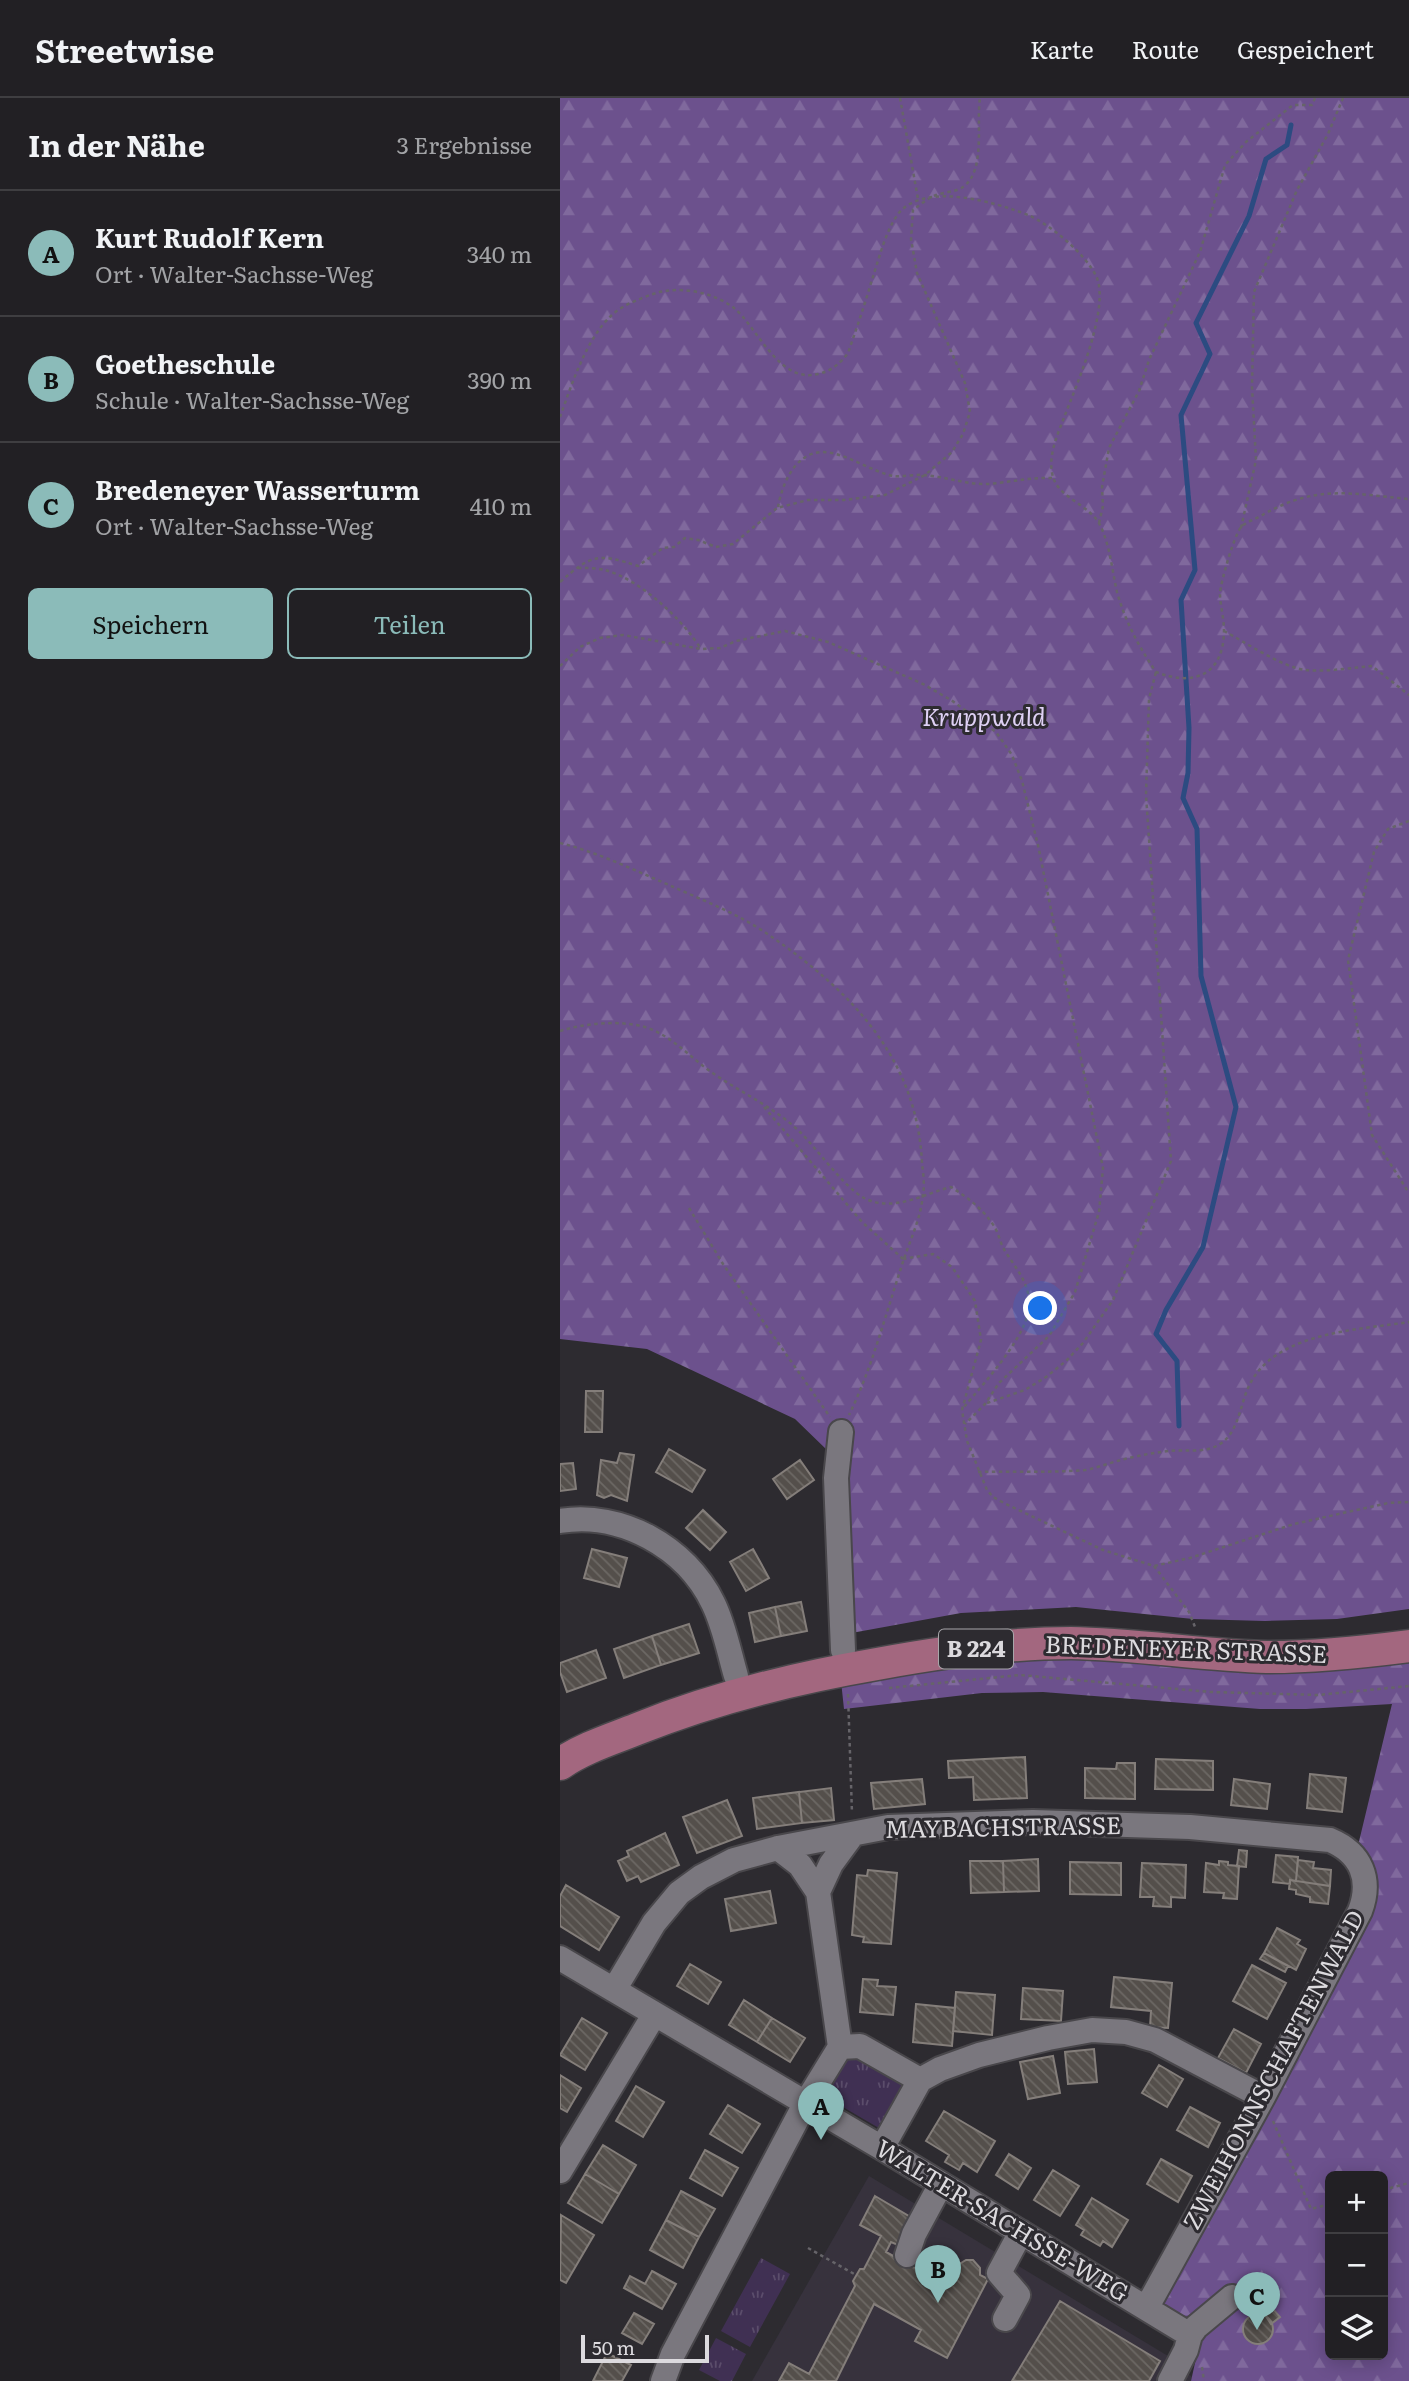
<!DOCTYPE html>
<html lang="de">
<meta charset="utf-8">
<style>
body{margin:0;font-family:Literata,serif;background:#2e2d31;color:#f1f3f6}
.controls{position:absolute;right:21px;bottom:21px;display:grid;overflow:hidden;border-radius:10px;box-shadow:0 4px 18px #0003}
.controls button{width:63px;height:63px;display:grid;place-items:center;padding:0;border:0;border-bottom:2px solid #3f3e41;background:#222024;color:#f1f3f6;font:35px sans-serif}
.scale{position:absolute;left:21px;bottom:18px;width:128px;box-sizing:border-box;padding-left:7px;border:4px solid #dcdade;border-top:0;font-size:19px;line-height:24px;white-space:nowrap;color:#dcdade;-webkit-text-stroke:5px #2d2b30;paint-order:stroke}
.you{position:absolute;left:481px;top:1211px;width:24px;height:24px;margin:-18px;border:5px solid #fff;border-radius:50%;background:#1a73e8;box-shadow:0 0 0 10px #1a73e833}
.badge{display:grid;place-items:center;width:46px;height:46px;border-radius:50%;background:#8bbbb9;color:#111;font-size:23px;font-weight:700}
.pin{position:absolute;translate:-50% -58px;filter:drop-shadow(0 2px 4px #0008)}
.pin::after{content:'';position:absolute;top:37px;width:24px;height:21px;background:inherit;clip-path:polygon(0 0,100% 0,50% 100%)}
.list{margin:0;padding:0;list-style:none}
h2{display:flex;justify-content:space-between;align-items:center;height:91px;margin:0;padding:0 28px;font-size:30px}
h2 small{font-size:23px;font-weight:400;color:#a2a3a6}
.list li{display:grid;grid-template-columns:46px 1fr auto;gap:21px;align-items:center;box-sizing:border-box;height:126px;padding:0 28px;border-top:2px solid #3f3e41}
.list b{display:block;font-size:26px;white-space:nowrap}
.list p{margin:0;font-size:23px;white-space:nowrap;color:#a2a3a6}
.list em{font-size:23px;font-style:normal;color:#a2a3a6}
.actions{display:flex;gap:14px;padding:21px 28px}
.actions a{flex:1;padding:16px 0;border:2px solid #8bbbb9;border-radius:10px;text-align:center;font-size:24px;color:#8bbbb9}
.actions .main{background:#8bbbb9;color:#111}
.icon{flex:none;width:38px;height:38px;fill:none;stroke:currentColor;stroke-width:2;stroke-linecap:round;stroke-linejoin:round}
.map{position:relative;flex:none;width:849px;height:2283px;overflow:hidden}
header{display:flex;align-items:center;gap:42px;box-sizing:border-box;height:98px;padding:0 35px;background:#222024;border-bottom:2px solid #3f3e41}
header strong{font-size:33px}
nav{display:flex;gap:38px;margin-inline-start:auto;font-size:24px}
main{display:flex}
aside{flex:1;background:#222024}
.map>svg:first-child{display:block}
.built{fill:#37323d}
.grass{fill:url(#grass-tufts)}
.forest{fill:url(#forest-firs);fill-rule:evenodd}
.lines{fill:none;stroke-linecap:round;stroke-linejoin:round}
.stream{stroke:#2c4b81;stroke-width:5}
.building{fill:url(#building-back-hatch);stroke:#847e7a;stroke-width:2}
.minor-casing{stroke:#49474b;stroke-width:28}
.major-casing{stroke:#49474b;stroke-width:35}
.path{stroke:#666469;stroke-width:2.5;stroke-dasharray:3.5 3.5;stroke-linecap:butt}
.minor{stroke:#7a777e;stroke-width:24}
.major{stroke:#a3677f;stroke-width:32}
.labels{text-anchor:middle;stroke-width:6;stroke-linejoin:round;paint-order:stroke}
.shield{fill:#2d2b30;stroke:#a8a6aa;stroke-width:2}
.shield-label{font-size:23px;font-weight:bold;fill:#dcdade}
.park-label{font-size:24px;font-style:italic;fill:#dfd1f5;stroke:#2d2b30}
.street-label{font-size:24px;fill:#dcdade;stroke:#2d2b30}
</style>
<header>
<strong>Streetwise</strong>
<nav><a>Karte</a><a>Route</a><a>Gespeichert</a></nav>
</header>
<main>
<aside>
<h2>In der Nähe<small>3 Ergebnisse</small></h2>
<ul class="list">
<li><span class="badge">A</span><div><b>Kurt Rudolf Kern</b><p>Ort · Walter-Sachsse-Weg</p></div><em>340 m</em></li>
<li><span class="badge">B</span><div><b>Goetheschule</b><p>Schule · Walter-Sachsse-Weg</p></div><em>390 m</em></li>
<li><span class="badge">C</span><div><b>Bredeneyer Wasserturm</b><p>Ort · Walter-Sachsse-Weg</p></div><em>410 m</em></li>
</ul>
<div class="actions"><a class="main">Speichern</a><a>Teilen</a></div>
</aside>
<div class="map">
<svg width="849" height="2283" viewBox="0 0 849 2283">
<defs>
<pattern id="grass-tufts" width="24" height="20" patternUnits="userSpaceOnUse" patternTransform="scale(1.75)"><rect width="24" height="20" fill="#403053"/><path d="M3 7l-1-3M5 7V3M7 7l1-3M15 17l-1-3M17 17v-4M19 17l1-3" fill="none" stroke="#5b4d6b"/></pattern>
<pattern id="forest-firs" width="22" height="20" patternUnits="userSpaceOnUse" patternTransform="scale(1.75)"><rect width="22" height="20" fill="#6c518d"/><path d="M5 1l3.5 6h-7zM16 11l3.5 6h-7z" fill="#80699d"/></pattern>
<pattern id="building-back-hatch" width="6" height="6" patternUnits="userSpaceOnUse" patternTransform="scale(1.75)"><rect width="6" height="6" fill="#544f4b"/><path d="M-1 5l2 2M0 0l6 6M5-1l2 2" fill="none" stroke="#6c6864"/></pattern>
</defs>
<rect width="100%" height="100%" fill="#2d2b30"/>
<path class="built" d="M 309,2078 L 613,2261 L 632,2279 L 631,2283 L 192,2283 Z"/>
<path class="grass" d="M 290,1958 L 305,1959 L 342,1985 L 344,1999 L 324,2033 L 259,1995 L 280,1962 Z
M 201,2160 L 230,2176 L 190,2249 L 161,2233 Z
M 156,2240 L 186,2256 L 172,2283 L 160,2283 L 139,2272 Z"/>
<path class="forest" d="M 0,0 L 849,0 L 849,1511 L 777,1521 L 705,1523 L 633,1521 L 516,1509 L 401,1515 L 275,1538 L 267,1352 L 235,1321 L 87,1251 L 0,1241 Z
M 849,1558 L 849,2283 L 631,2283 L 637,2256 L 590,2208 L 802,1815 L 796,1756 L 832,1606 L 746,1611 L 700,1611 L 483,1594 L 422,1595 L 284,1611 L 281,1583 L 418,1559 ZM 770,2078 L 823,2078 L 823,2257 L 770,2257 Z"/>
<g class="lines">
<path class="stream" d="M 619,1328 L 617,1263 L 596,1236 L 606,1212 L 643,1149 L 676,1009 L 641,878 L 637,731 L 623,700 L 628,675 L 629,630 L 621,502 L 635,472 L 621,317 L 650,256 L 636,225 L 689,118 L 706,61 L 727,47 L 731,27"/>
</g>
<path class="building" d="M 26,1293 L 43,1293 L 42,1334 L 25,1334 Z
M 109,1351 L 145,1372 L 132,1394 L 96,1374 Z
M 60,1355 L 74,1357 L 67,1403 L 51,1397 L 44,1400 L 37,1397 L 41,1362 L 57,1365 Z
M 240,1362 L 254,1382 L 227,1401 L 213,1381 Z
M 13,1365 L 16,1391 L 0,1393 L 0,1366 Z
M 143,1412 L 166,1434 L 150,1452 L 126,1430 Z
M 32,1451 L 67,1460 L 59,1489 L 24,1480 Z
M 193,1451 L 209,1480 L 186,1493 L 170,1464 Z
M 241,1504 L 247,1533 L 221,1538 L 215,1509 Z
M 215,1509 L 221,1538 L 195,1544 L 189,1515 Z
M 129,1526 L 139,1555 L 101,1567 L 92,1538 Z
M 92,1538 L 101,1567 L 64,1580 L 54,1551 Z
M 36,1552 L 46,1580 L 7,1594 L 0,1574 L 0,1565 Z
M 465,1659 L 467,1700 L 414,1702 L 413,1679 L 389,1680 L 388,1663 Z
M 596,1661 L 653,1663 L 653,1692 L 595,1691 Z
M 557,1665 L 575,1665 L 575,1701 L 525,1700 L 525,1670 L 556,1671 Z
M 750,1676 L 786,1680 L 782,1714 L 747,1710 Z
M 362,1681 L 365,1706 L 314,1711 L 311,1685 Z
M 674,1681 L 710,1686 L 707,1711 L 671,1707 Z
M 271,1690 L 274,1722 L 242,1725 L 239,1694 Z
M 239,1694 L 242,1725 L 197,1731 L 193,1700 Z
M 167,1702 L 182,1738 L 137,1755 L 123,1719 Z
M 105,1735 L 119,1767 L 81,1784 L 78,1778 L 67,1783 L 58,1763 L 69,1758 L 67,1753 Z
M 679,1752 L 687,1753 L 686,1769 L 677,1768 Z
M 716,1757 L 738,1759 L 736,1783 L 730,1782 L 730,1786 L 713,1784 Z
M 478,1761 L 479,1793 L 444,1794 L 443,1763 Z
M 738,1762 L 754,1764 L 753,1770 L 771,1772 L 770,1788 L 736,1783 Z
M 410,1763 L 443,1763 L 444,1794 L 411,1795 Z
M 659,1763 L 668,1764 L 668,1767 L 679,1768 L 677,1801 L 663,1800 L 664,1795 L 644,1794 L 646,1765 L 659,1767 Z
M 510,1764 L 561,1765 L 561,1797 L 510,1796 Z
M 582,1765 L 626,1767 L 625,1800 L 611,1799 L 611,1809 L 593,1808 L 594,1799 L 580,1799 Z
M 308,1772 L 337,1775 L 331,1846 L 303,1844 L 304,1839 L 292,1837 L 297,1777 L 307,1778 Z
M 730,1782 L 770,1788 L 768,1806 L 750,1804 L 750,1799 L 736,1796 L 736,1792 L 729,1791 Z
M 6,1787 L 59,1819 L 39,1852 L 0,1828 L 0,1798 Z
M 210,1793 L 216,1825 L 171,1833 L 165,1801 Z
M 717,1830 L 740,1842 L 737,1846 L 746,1851 L 736,1872 L 704,1855 Z
M 704,1855 L 728,1868 L 725,1874 L 700,1861 Z
M 130,1866 L 161,1884 L 148,1906 L 117,1888 Z
M 692,1867 L 726,1885 L 707,1921 L 673,1903 Z
M 554,1879 L 612,1885 L 608,1930 L 590,1929 L 591,1913 L 551,1909 Z
M 303,1881 L 318,1882 L 317,1888 L 336,1889 L 333,1917 L 300,1914 Z
M 463,1890 L 503,1893 L 501,1923 L 461,1921 Z
M 396,1894 L 435,1897 L 432,1937 L 393,1933 Z
M 184,1902 L 212,1920 L 197,1944 L 169,1927 Z
M 356,1906 L 395,1910 L 392,1948 L 353,1944 Z
M 22,1920 L 47,1935 L 25,1972 L 0,1957 Z
M 212,1920 L 245,1940 L 230,1964 L 197,1944 Z
M 674,1931 L 701,1946 L 686,1975 L 658,1960 Z
M 534,1951 L 537,1984 L 508,1986 L 505,1954 Z
M 493,1958 L 500,1995 L 468,2001 L 460,1964 Z
M 599,1967 L 623,1981 L 607,2009 L 582,1995 Z
M 0,1977 L 21,1990 L 7,2014 L 0,2010 Z
M 76,1988 L 104,2004 L 83,2039 L 56,2023 Z
M 168,2007 L 200,2026 L 182,2055 L 150,2036 Z
M 630,2009 L 660,2025 L 648,2049 L 617,2032 Z
M 384,2013 L 435,2043 L 417,2074 L 403,2065 L 399,2072 L 385,2064 L 389,2057 L 366,2043 Z
M 43,2047 L 76,2067 L 59,2096 L 25,2076 Z
M 145,2052 L 178,2070 L 162,2098 L 130,2080 Z
M 449,2056 L 471,2070 L 458,2091 L 436,2077 Z
M 601,2061 L 632,2078 L 618,2104 L 587,2086 Z
M 493,2072 L 519,2088 L 500,2118 L 474,2102 Z
M 25,2076 L 59,2096 L 42,2125 L 8,2105 Z
M 121,2093 L 155,2111 L 139,2139 L 106,2122 Z
M 315,2098 L 352,2120 L 338,2147 L 331,2144 L 326,2154 L 379,2183 L 389,2167 L 395,2164 L 401,2165 L 406,2162 L 413,2162 L 420,2170 L 420,2177 L 428,2181 L 387,2260 L 355,2243 L 361,2232 L 314,2206 L 276,2283 L 219,2283 L 229,2265 L 249,2276 L 295,2188 L 293,2183 L 300,2171 L 304,2171 L 321,2138 L 300,2127 Z
M 532,2100 L 568,2122 L 552,2149 L 543,2143 L 540,2148 L 521,2137 L 524,2132 L 516,2127 Z
M 1,2117 L 34,2137 L 6,2185 L 0,2182 Z
M 106,2122 L 139,2139 L 123,2170 L 90,2152 Z
M 92,2173 L 116,2186 L 102,2211 L 64,2190 L 70,2178 L 85,2186 Z
M 500,2203 L 600,2263 L 589,2283 L 452,2283 Z
M 712,2210 L 720,2219 L 711,2226 L 705,2217 Z
M 74,2215 L 94,2226 L 82,2246 L 62,2235 Z
M683 2231a15 15 0 1 1 30 0a15 15 0 1 1-30 0Z
M 47,2255 L 71,2267 L 62,2283 L 33,2283 Z"/>
<g class="lines">
<defs>
<path id="minor" d="M 281,1334 L 276,1380 L 283,1552
M 0,1423 C 61,1413 126,1449 153,1505 C 164,1527 169,1554 176,1578
M 218,1750 L 240,1767 L 258,1794 L 280,1949
M 258,1794 L 271,1766 L 293,1736
M 0,1860 L 322,2050 L 630,2237
M 54,1892 L 94,1825 L 119,1795 L 141,1779 L 174,1762 L 218,1750 L 328,1729 L 473,1724 L 630,1729 L 770,1742 C 801,1755 812,1781 800,1813 L 703,1999 L 587,2209
M 360,1982 L 380,1971 L 419,1957 L 488,1940 L 532,1932 L 566,1934 L 595,1942 L 703,1999
M 0,2073 L 94,1917
M 347,2157 L 354,2136 L 381,2086
M 445,2221 L 458,2197 L 439,2175 L 461,2134
M 103,2283 L 113,2256 L 245,2006 L 280,1949 L 300,1948 L 360,1982 L 322,2050
M 610,2283 L 626,2252 L 630,2237 L 636,2229 L 672,2199"/>
<path id="major" d="M 0,1666 C 23,1650 52,1641 77,1631 C 154,1600 235,1580 317,1566 C 381,1554 446,1545 511,1545 C 576,1546 641,1557 707,1559 C 755,1559 802,1554 849,1548"/>
</defs>
<use href="#minor" class="minor-casing"/>
<use href="#major" class="major-casing"/>
<path class="path" d="M 340,0 L 358,101
M 0,319 C 12,286 30,227 63,209 C 69,205 76,203 82,200 C 95,195 104,192 118,192 C 137,192 158,198 174,210 C 198,230 219,286 258,276 C 271,273 280,266 288,255 C 296,232 304,209 311,185 C 318,164 325,134 338,116 C 364,83 435,104 468,117 C 491,127 527,157 537,180 C 549,212 517,286 505,317 C 498,336 487,358 493,379 C 499,400 530,407 540,427 C 550,447 552,472 557,494 C 565,523 579,549 596,574 C 634,589 664,577 664,532 C 664,520 660,507 660,495 C 661,483 674,438 681,429 C 686,424 698,420 704,416 C 758,386 791,396 849,401
M 218,409 C 222,387 234,356 261,354 C 283,353 312,374 333,378 C 343,379 355,376 365,377 C 386,379 408,387 429,386 C 451,384 471,379 493,380
M 539,425 L 543,408 L 542,389 L 549,350 L 579,293 L 589,262 L 640,154 L 665,67 L 686,44 L 733,7 L 752,7 L 755,0
M 681,430 L 696,362 L 692,289 L 694,194 L 737,92 L 768,36 L 783,0
M 18,470 C 27,470 37,470 45,472 C 81,482 122,521 141,551
M 0,484 C 32,456 38,455 78,468 L 103,450 L 114,449 L 125,440 L 138,442 L 156,449 L 173,446 L 217,410 L 248,402 L 284,402 L 325,397 L 365,377 L 392,354 L 403,336 L 410,314 L 405,285 L 357,175 L 351,141 L 353,112 C 360,107 368,100 376,97 C 384,94 396,94 403,89 C 426,73 416,25 420,0
M 664,533 C 685,544 722,569 745,572 C 767,574 790,570 812,568 L 849,597
M 0,568 L 20,549 L 40,540 L 63,537 L 141,551 L 160,550 L 176,543 L 225,533 L 268,544 L 363,586 L 391,602 L 436,634 L 452,657 L 462,683 L 478,747 L 543,1070 L 539,1114 L 515,1194 L 489,1238 L 439,1285 L 425,1306 L 405,1326
M 849,723 L 828,731 L 814,754 L 788,862 L 812,1037 L 849,1095
M 0,745 C 37,754 74,772 109,787 C 142,802 179,816 209,837 C 291,893 357,960 362,1065 C 363,1075 365,1086 363,1096 C 361,1121 349,1144 342,1167 C 325,1218 312,1270 289,1317
M 0,933 C 25,925 60,922 85,929 C 110,937 127,956 147,971 C 177,993 213,1008 240,1034 C 257,1051 284,1089 304,1100 C 333,1115 363,1096 391,1089 C 408,1100 422,1110 434,1128 C 439,1136 440,1145 445,1153 C 455,1169 466,1181 469,1200 C 475,1231 423,1286 404,1309
M 204,1009 L 302,1124 L 343,1161
M 129,1110 L 163,1166 L 270,1319
M 343,1161 L 373,1156 L 392,1169 L 415,1203 L 421,1242 L 402,1312 L 407,1343 L 427,1392 L 433,1399 L 444,1405 L 543,1452 L 594,1468 L 630,1460 L 734,1426 L 828,1405 L 849,1404
M 427,1305 L 465,1292 L 486,1279 L 506,1263 L 523,1245 L 553,1202 L 611,1063 L 586,697 L 589,601 L 596,574
M 418,1374 C 453,1373 490,1375 525,1372 C 537,1370 549,1365 561,1362 C 576,1358 592,1355 608,1353 C 625,1351 645,1356 660,1346 C 678,1335 680,1308 688,1290 C 712,1234 798,1232 849,1224
M 594,1468 L 629,1514 L 635,1529
M 329,1590 L 460,1577 L 651,1594 L 758,1597 L 849,1588
M 288,1596 L 292,1715
M 713,2023 L 751,2111 L 770,2106
M 823,2092 L 849,2085
M 248,2150 L 296,2177
M 642,2269 L 644,2283"/>
<use href="#minor" class="minor"/>
<use href="#major" class="major"/>
</g>
<g class="labels">
<rect class="shield" x="379" y="1531.5" width="74" height="39" rx="5"/>
<g class="shield-label">
<text x="416" y="1559">B 224</text>
</g>
<g class="park-label">
<text x="424" y="628">Kruppwald</text>
</g>
<g class="street-label">
<text transform="translate(626 1552) rotate(2)" y="8">BREDENEYER STRASSE</text>
<text transform="translate(443 1730) rotate(-1)" y="8">MAYBACHSTRASSE</text>
<text transform="translate(714 1972) rotate(-62)" y="8">ZWEIHONNSCHAFTENWALD</text>
<text transform="translate(442 2123) rotate(31)" y="8">WALTER-SACHSSE-WEG</text>
</g>
</g>
</svg>
<div class="controls">
<button>+</button>
<button>−</button>
<button><svg class="icon" aria-label="layers" viewBox="0 0 24 24"><path d="M12 4l9 5-9 5-9-5zM3 14l9 5 9-5"/></svg></button>
</div>
<div class="scale">50 m</div>
<div class="you"></div>
<div class="pin badge" style="left:261px;top:2042px">A</div>
<div class="pin badge" style="left:378px;top:2205px">B</div>
<div class="pin badge" style="left:697px;top:2232px">C</div>
</div>
</main>
